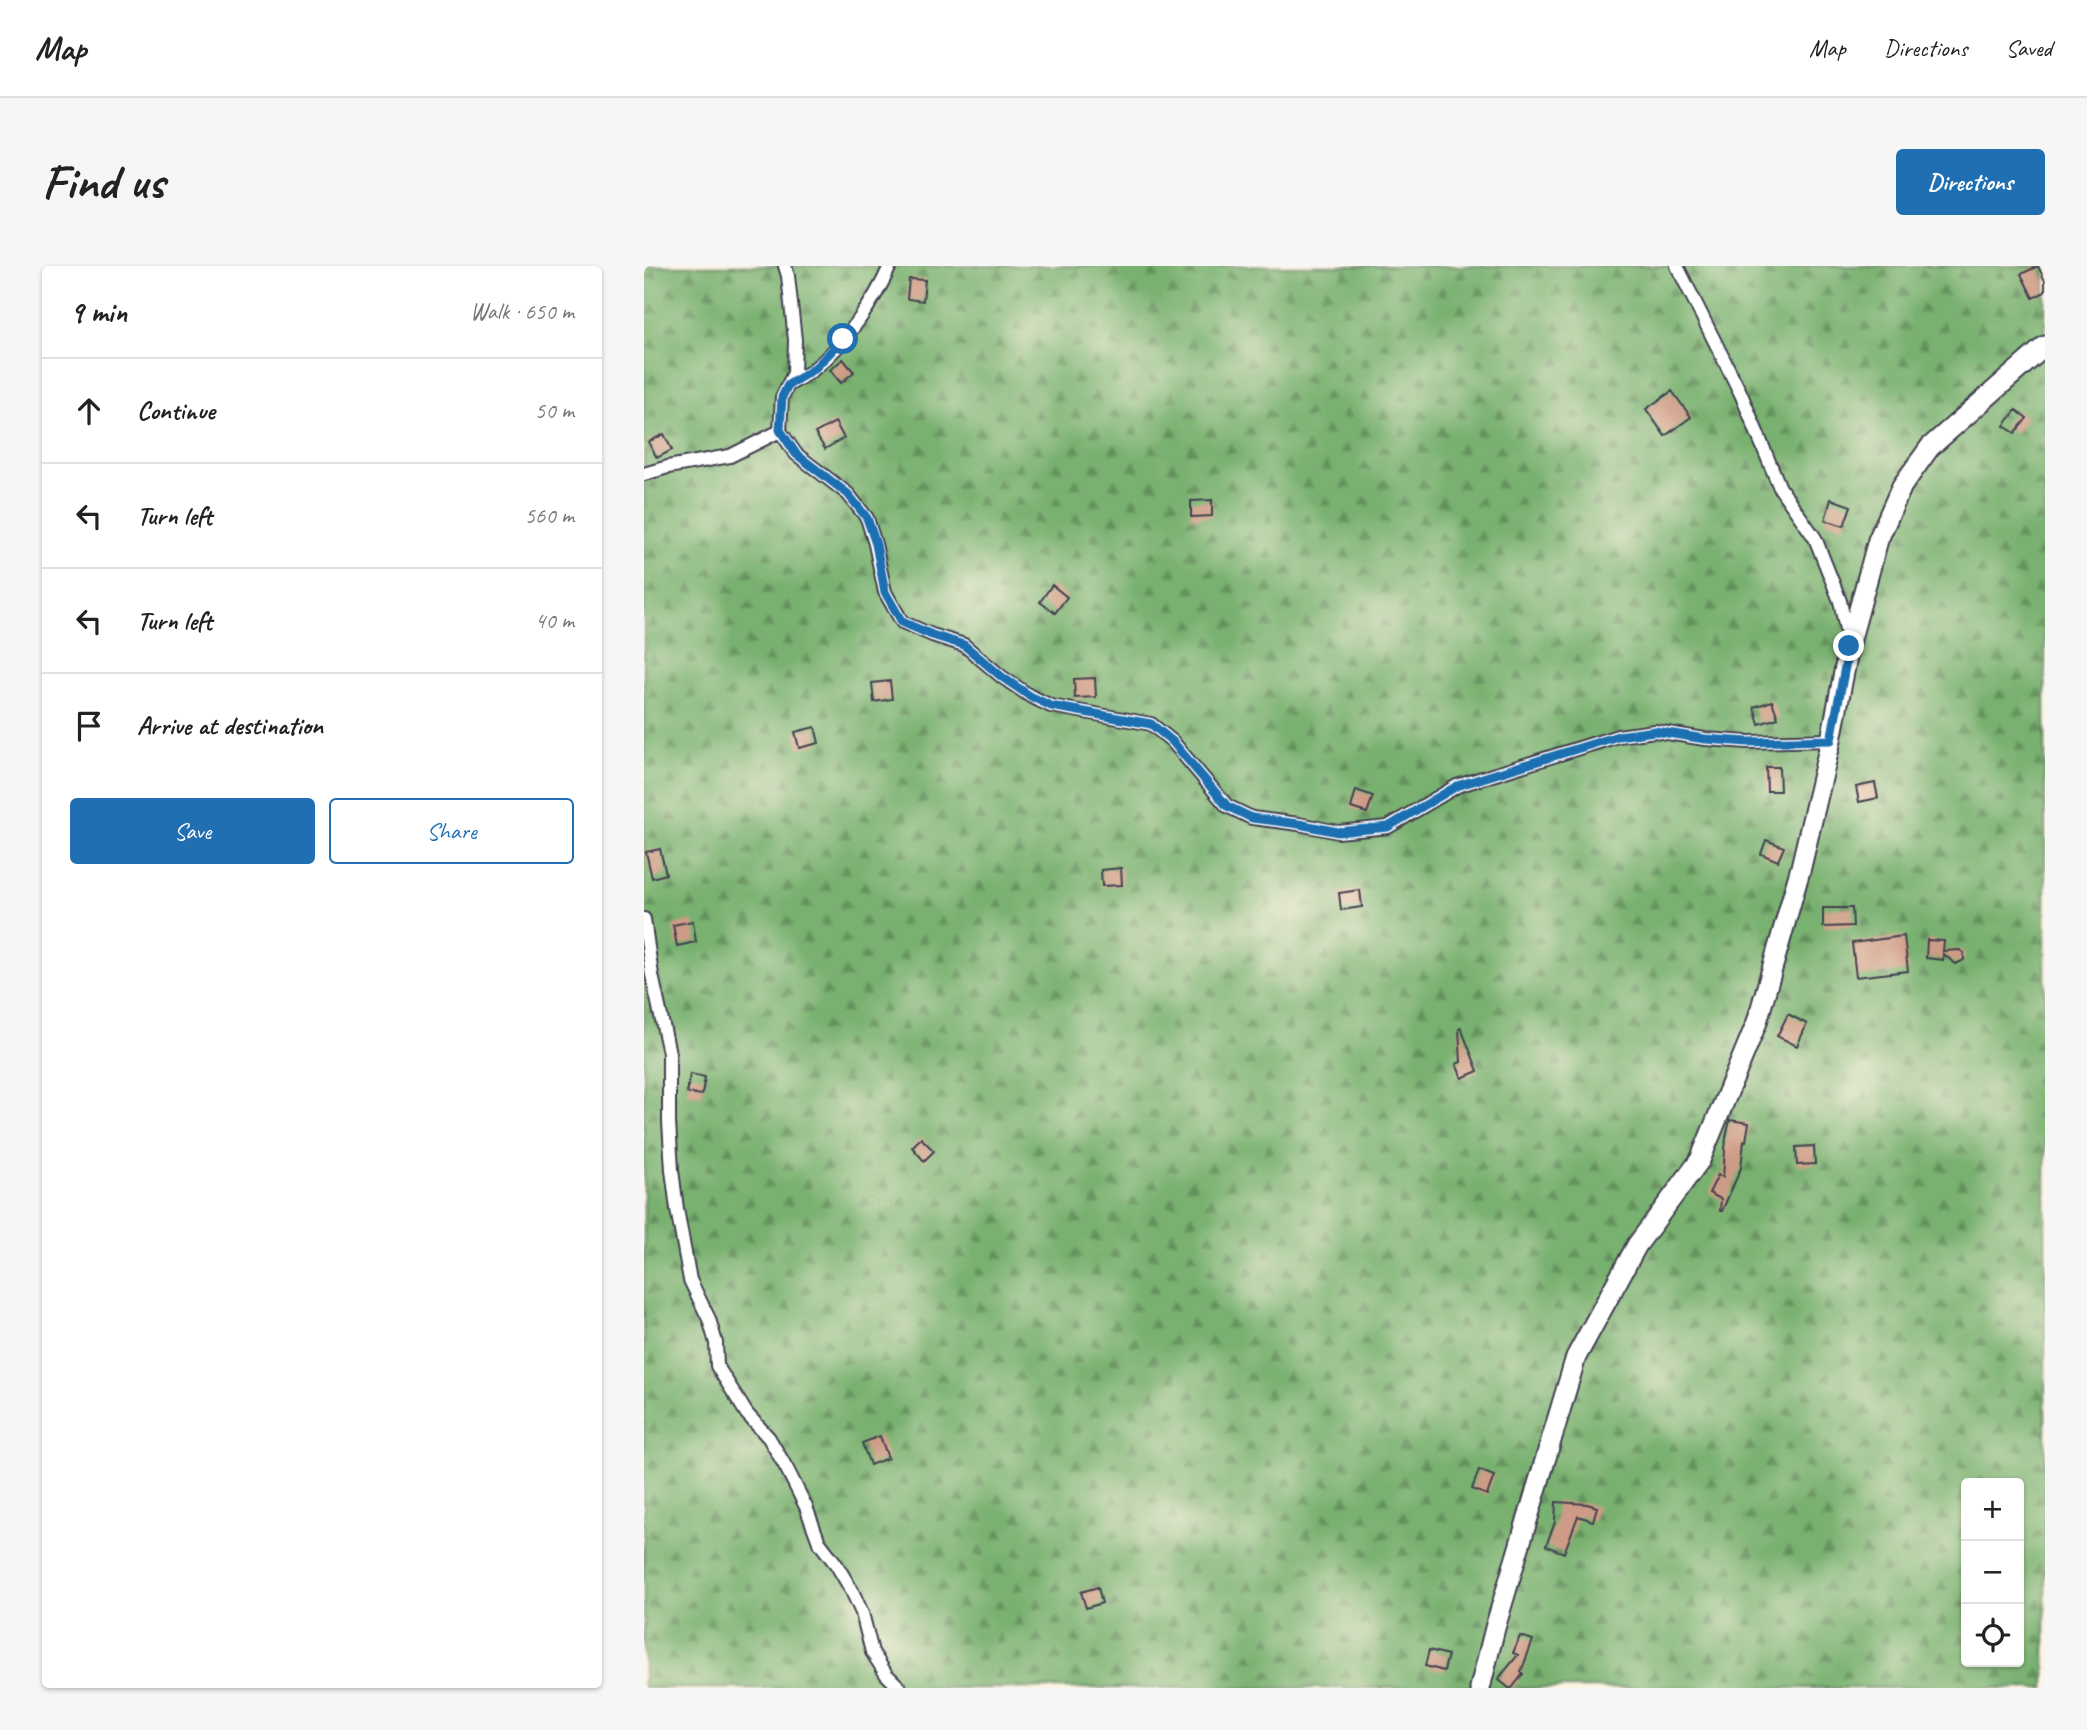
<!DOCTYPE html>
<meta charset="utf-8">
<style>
body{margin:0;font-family:Caveat,sans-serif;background:#f6f6f6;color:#222}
.controls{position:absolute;right:21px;bottom:21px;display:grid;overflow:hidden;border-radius:7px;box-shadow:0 2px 5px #0004}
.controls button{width:63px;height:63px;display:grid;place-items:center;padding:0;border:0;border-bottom:2px solid #e0e0e0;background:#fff;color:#222;font:35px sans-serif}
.stop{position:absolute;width:21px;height:21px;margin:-16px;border:5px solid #1f6fb2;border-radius:50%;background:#fff}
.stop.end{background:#1f6fb2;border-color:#fff;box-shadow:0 2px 7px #0008}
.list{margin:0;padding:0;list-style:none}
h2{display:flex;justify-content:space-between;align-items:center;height:91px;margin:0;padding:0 28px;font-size:30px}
h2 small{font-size:23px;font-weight:400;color:#767676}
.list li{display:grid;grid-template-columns:46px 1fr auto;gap:21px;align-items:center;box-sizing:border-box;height:105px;padding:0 28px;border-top:2px solid #e0e0e0}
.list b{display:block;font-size:26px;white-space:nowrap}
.list em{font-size:23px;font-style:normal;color:#767676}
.actions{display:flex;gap:14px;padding:21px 28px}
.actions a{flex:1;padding:16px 0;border:2px solid #1f6fb2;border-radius:7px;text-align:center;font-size:24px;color:#1f6fb2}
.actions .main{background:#1f6fb2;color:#fff}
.icon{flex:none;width:38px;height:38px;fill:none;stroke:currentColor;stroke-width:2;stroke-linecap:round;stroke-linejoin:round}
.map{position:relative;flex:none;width:1401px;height:1422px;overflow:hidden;border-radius:7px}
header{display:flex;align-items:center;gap:42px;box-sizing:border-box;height:98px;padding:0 35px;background:#fff;border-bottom:2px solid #e0e0e0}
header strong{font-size:33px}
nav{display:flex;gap:38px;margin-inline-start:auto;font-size:24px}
.intro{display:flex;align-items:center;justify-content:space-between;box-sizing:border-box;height:168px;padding:0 42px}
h1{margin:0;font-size:49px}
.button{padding:18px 32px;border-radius:7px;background:#1f6fb2;color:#fff;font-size:24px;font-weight:700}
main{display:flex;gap:42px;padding:0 42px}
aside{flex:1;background:#fff;border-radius:7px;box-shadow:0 2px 5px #0004}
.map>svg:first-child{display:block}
.forest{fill:url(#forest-firs);stroke:#4d6a55;stroke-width:2;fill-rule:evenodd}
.building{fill:#ce9c86}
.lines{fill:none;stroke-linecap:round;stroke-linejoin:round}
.street-casing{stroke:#403f4f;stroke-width:16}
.secondary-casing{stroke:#403f4f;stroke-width:23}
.street{stroke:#fff;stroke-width:12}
.secondary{stroke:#fff;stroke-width:19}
.route{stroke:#1f6fb2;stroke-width:9}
</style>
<header>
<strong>Map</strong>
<nav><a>Map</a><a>Directions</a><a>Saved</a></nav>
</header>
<div class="intro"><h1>Find us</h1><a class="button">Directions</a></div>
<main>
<aside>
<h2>9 min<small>Walk · 650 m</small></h2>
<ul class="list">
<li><svg class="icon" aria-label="ahead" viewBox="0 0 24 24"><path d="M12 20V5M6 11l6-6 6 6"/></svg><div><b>Continue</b></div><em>50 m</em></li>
<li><svg class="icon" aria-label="left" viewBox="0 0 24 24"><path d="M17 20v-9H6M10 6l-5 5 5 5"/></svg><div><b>Turn left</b></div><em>560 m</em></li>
<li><svg class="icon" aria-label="left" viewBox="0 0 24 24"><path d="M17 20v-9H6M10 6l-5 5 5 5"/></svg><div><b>Turn left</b></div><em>40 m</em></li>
<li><svg class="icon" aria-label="arrive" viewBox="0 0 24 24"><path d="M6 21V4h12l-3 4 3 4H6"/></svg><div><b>Arrive at destination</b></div></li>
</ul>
<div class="actions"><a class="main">Save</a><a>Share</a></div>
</aside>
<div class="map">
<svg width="1401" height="1422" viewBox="0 0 1401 1422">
<defs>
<pattern id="forest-firs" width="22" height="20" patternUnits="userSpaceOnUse" patternTransform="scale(1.75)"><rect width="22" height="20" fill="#78b16f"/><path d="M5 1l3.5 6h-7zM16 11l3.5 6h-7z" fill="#62905c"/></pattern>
</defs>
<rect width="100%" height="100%" fill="#fcf5e5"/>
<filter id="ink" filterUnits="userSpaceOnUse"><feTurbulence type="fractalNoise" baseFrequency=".0143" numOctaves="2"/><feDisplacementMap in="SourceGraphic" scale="14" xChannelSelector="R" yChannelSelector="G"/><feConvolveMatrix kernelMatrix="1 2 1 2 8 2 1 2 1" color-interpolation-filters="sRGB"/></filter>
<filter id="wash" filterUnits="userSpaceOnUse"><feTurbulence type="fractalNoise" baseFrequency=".00686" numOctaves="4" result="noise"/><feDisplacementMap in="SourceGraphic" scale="28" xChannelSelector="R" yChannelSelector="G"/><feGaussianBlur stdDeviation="1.57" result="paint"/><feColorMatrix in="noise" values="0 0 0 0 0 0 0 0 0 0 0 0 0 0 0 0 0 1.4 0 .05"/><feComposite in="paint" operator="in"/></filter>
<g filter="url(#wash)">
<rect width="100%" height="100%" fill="#ece3c3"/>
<path class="forest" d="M 0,0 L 1401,0 L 1401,1422 L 0,1422 ZM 1322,1217 L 1375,1217 L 1375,1396 L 1322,1396 Z"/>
<g id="blocks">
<path class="building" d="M 1394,0 L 1401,15 L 1401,26 L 1389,32 L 1377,8 Z
M 265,13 L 281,14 L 279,35 L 263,33 Z
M 199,93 L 210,106 L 197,117 L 186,104 Z
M 1028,125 L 1047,151 L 1021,170 L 1002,143 Z
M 1372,144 L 1383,152 L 1371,167 L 1360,160 Z
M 191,156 L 200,172 L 181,183 L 171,167 Z
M 20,168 L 28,184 L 13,192 L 4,176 Z
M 1187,233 L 1207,240 L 1200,260 L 1181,254 Z
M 568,234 L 568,250 L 547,251 L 547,235 Z
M 408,319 L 423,331 L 411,347 L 396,336 Z
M 451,412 L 452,431 L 431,432 L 430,413 Z
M 246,415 L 248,433 L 230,436 L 228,417 Z
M 1128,435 L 1134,452 L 1115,458 L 1110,441 Z
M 171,461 L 175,477 L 155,482 L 151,466 Z
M 1122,501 L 1135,501 L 1136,525 L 1123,525 Z
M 1231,517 L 1234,532 L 1215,536 L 1212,521 Z
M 712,524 L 729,530 L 723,547 L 707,542 Z
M 1122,574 L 1140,581 L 1134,595 L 1117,588 Z
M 16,583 L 22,608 L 8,612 L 2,586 Z
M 477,602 L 478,619 L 458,620 L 457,604 Z
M 716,624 L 718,641 L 697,644 L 695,627 Z
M 1179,642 L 1208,642 L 1209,660 L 1179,661 Z
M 49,655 L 52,676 L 33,680 L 29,659 Z
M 1260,670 L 1264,705 L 1212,711 L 1208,677 Z
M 1283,674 L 1300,675 L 1299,685 L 1316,684 L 1320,687 L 1320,694 L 1312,698 L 1299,688 L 1299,694 L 1282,692 Z
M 1144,748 L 1163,758 L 1153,780 L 1133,770 Z
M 817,762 L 834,805 L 818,812 L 812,798 L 817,796 L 815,763 Z
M 46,808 L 61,811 L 58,829 L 43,827 Z
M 1086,854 L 1105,857 L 1102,875 L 1100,875 L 1097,902 L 1078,945 L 1076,945 L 1077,933 L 1065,927 L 1074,909 L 1079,911 L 1082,871 Z
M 277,872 L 290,885 L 280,895 L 268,881 Z
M 1170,880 L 1171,898 L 1153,899 L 1152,881 Z
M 236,1170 L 244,1192 L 226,1199 L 218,1177 Z
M 835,1204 L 850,1210 L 843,1229 L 828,1223 Z
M 912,1236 L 943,1238 L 953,1241 L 949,1255 L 934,1250 L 920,1287 L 902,1280 L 911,1256 Z
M 454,1321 L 458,1337 L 442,1342 L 437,1326 Z
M 876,1370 L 889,1374 L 877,1406 L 879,1408 L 868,1422 L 865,1422 L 854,1413 L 874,1389 L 869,1387 Z
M 785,1384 L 804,1389 L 800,1405 L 781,1400 Z"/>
</g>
</g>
<g filter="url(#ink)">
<use href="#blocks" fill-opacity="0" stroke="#403f4f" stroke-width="2"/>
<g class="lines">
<defs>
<path id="street" d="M 141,0 L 144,10 L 151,74 L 150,107 L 138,131 L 136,165 L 152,188 L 204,228 L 223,252 L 231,278 L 241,326 L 258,356 L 288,369 L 320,379 L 358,411 L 386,430 L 407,440 L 507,458 L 528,475 L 583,540 L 608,552 L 655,558 L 694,566 L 744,561 L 813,520 L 974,470 L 1011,465 L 1061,473 L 1104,476 L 1187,474
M 1033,0 L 1097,128 L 1136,222 L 1171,272 L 1196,335 L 1204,373
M 146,118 C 154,113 163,109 170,103 C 200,79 231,35 246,0
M 0,208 L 24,201 L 86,190 L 136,165
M 0,653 L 8,709 L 25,787 L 25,856 L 28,904 L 33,943 L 46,1014 L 65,1053 L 72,1077 L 73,1100 L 103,1148 L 125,1172 L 143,1203 L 162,1241 L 175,1276 L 192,1298 L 208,1325 L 218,1347 L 228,1386 L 242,1408 L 256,1422"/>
<path id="secondary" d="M 836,1422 L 851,1362 L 932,1091 L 993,979 L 1056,894 L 1113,756 L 1157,601 L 1187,474 L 1205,380 L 1234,274 L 1258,220 L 1286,181 L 1401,80"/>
</defs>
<use href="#street" class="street-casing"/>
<use href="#secondary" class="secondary-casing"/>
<use href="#street" class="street"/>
<use href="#secondary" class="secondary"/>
</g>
</g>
<g class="lines" filter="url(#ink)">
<path class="route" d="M 199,73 L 170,103 L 144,119 L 138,131 L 136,164 L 152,188 L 204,228 L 223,252 L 232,278 L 241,326 L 258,356 L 288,369 L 320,379 L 358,411 L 386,430 L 407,440 L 507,458 L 528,475 L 583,540 L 608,552 L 655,558 L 694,566 L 744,561 L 813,520 L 974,470 L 1011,465 L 1061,473 L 1104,476 L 1187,474 L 1205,380"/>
</g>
</svg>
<div class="controls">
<button>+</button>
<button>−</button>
<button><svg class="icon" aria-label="locate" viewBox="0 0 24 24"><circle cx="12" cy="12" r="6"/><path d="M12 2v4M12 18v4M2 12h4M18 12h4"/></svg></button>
</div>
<div class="stop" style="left:199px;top:73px"></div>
<div class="stop end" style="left:1205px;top:380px"></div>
</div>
</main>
